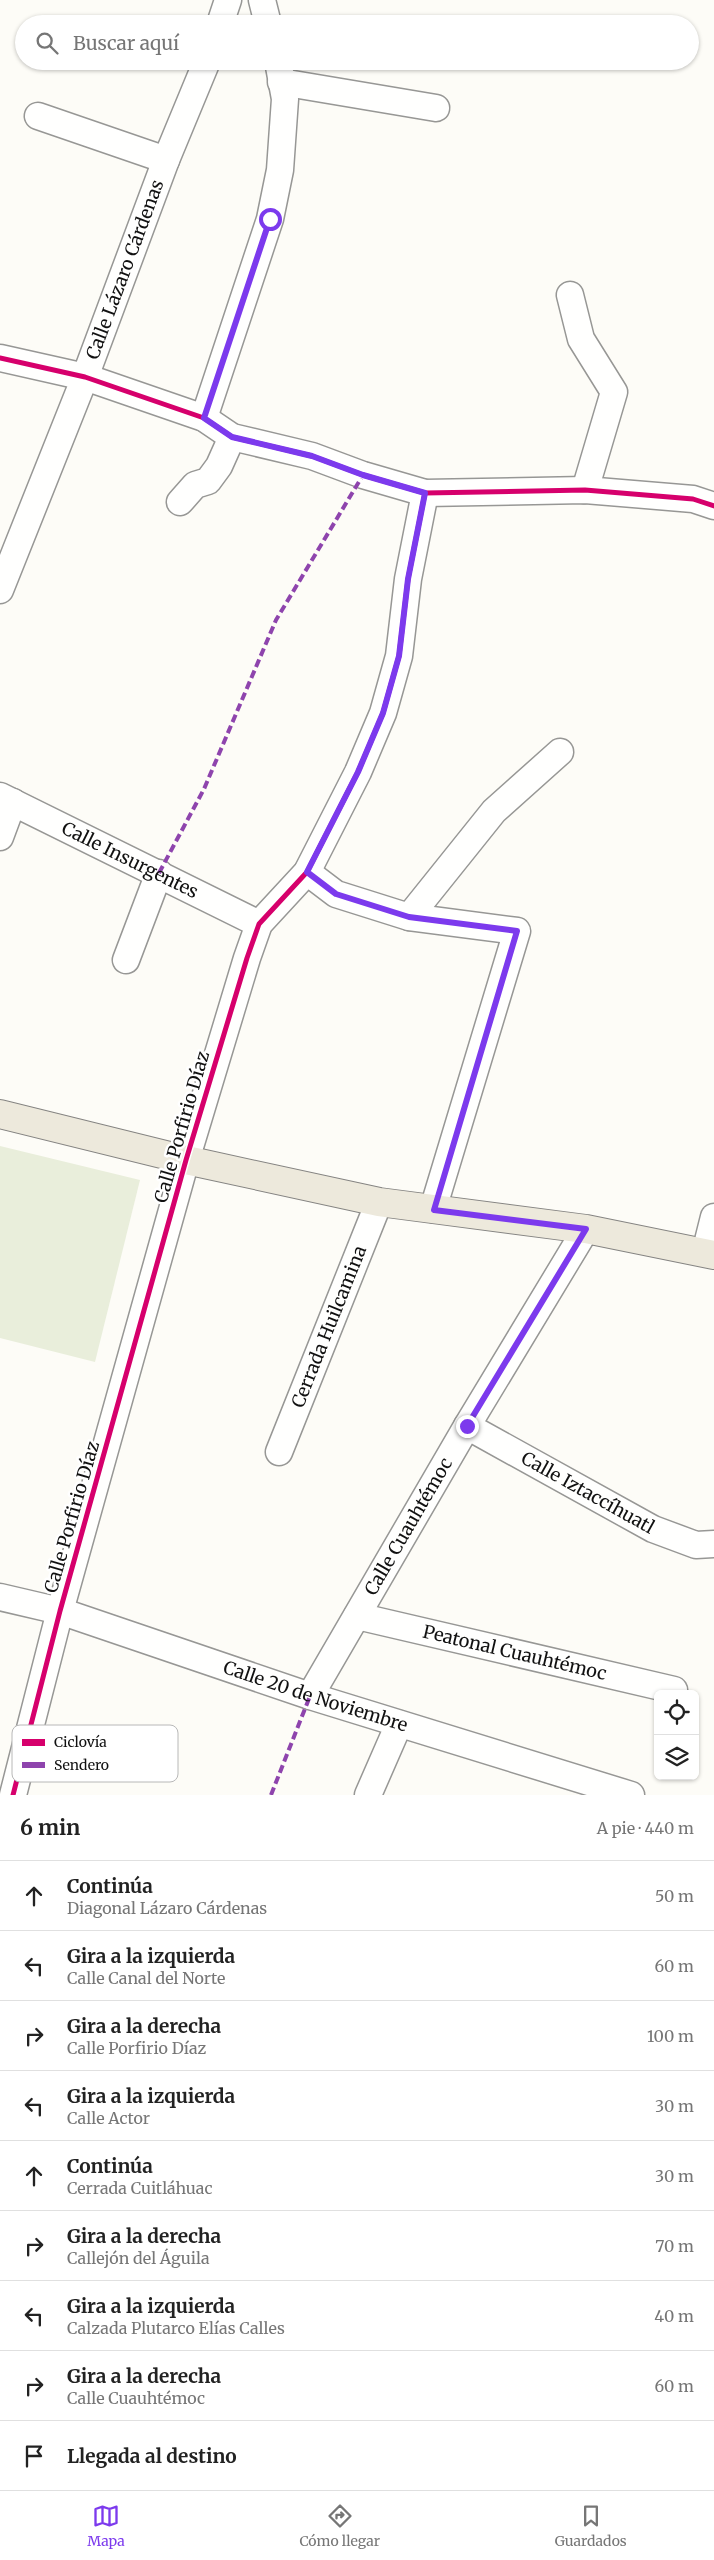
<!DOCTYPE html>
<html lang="es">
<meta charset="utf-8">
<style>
body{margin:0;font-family:Merriweather,serif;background:#f2f2f2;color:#222}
.controls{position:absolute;right:15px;bottom:15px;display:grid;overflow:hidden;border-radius:8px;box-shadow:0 1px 4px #0004}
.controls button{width:45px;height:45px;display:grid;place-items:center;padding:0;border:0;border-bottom:1px solid #e0e0e0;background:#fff;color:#222;font:25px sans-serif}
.stop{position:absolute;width:15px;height:15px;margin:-11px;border:4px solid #7c3aed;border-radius:50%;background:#fff}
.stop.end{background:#7c3aed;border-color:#fff;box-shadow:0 1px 5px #0008}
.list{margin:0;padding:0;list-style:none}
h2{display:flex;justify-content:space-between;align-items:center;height:65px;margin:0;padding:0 20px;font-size:21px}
h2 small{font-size:16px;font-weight:400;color:#767676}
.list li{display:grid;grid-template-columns:32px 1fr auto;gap:15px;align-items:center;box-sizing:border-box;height:70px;padding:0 20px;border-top:1px solid #e0e0e0}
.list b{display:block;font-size:19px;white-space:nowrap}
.list p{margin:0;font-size:16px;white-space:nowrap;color:#767676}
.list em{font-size:16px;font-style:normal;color:#767676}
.icon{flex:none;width:28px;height:28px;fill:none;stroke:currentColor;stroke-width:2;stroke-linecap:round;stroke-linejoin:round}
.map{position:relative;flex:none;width:714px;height:1795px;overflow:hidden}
.search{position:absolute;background:#fff;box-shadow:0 1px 4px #0004;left:15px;right:15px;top:15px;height:55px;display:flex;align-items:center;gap:12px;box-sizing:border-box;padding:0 18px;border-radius:28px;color:#767676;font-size:19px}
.sheet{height:695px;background:#fff}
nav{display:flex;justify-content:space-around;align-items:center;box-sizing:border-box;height:70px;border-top:1px solid #e0e0e0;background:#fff;font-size:14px;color:#767676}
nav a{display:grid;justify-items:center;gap:2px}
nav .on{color:#7c3aed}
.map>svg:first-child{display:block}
.cemetery{fill:#e9eedb}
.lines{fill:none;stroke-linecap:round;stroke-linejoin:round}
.minor-casing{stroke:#979795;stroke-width:29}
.major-casing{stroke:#858482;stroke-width:30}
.minor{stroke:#fffffe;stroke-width:26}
.major{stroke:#ede9dc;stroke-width:28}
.quiet{stroke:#8e44ad;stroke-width:4;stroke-dasharray:8 4;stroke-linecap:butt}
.cycleway-casing{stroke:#fff;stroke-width:8}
.cycleway{stroke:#d6006c;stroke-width:5}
.route{stroke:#7c3aed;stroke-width:6}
.labels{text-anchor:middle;stroke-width:5;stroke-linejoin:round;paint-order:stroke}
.street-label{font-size:18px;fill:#111;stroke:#fff}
.key{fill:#fff;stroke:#b8b8b8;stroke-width:1}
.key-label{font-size:14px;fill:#111}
</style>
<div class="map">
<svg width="714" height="1795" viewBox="0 0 714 1795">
<rect width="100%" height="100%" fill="#fdfcf7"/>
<path class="cemetery" d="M 0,1146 L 140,1180 L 95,1362 L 0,1338 Z"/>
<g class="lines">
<defs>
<g id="minor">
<path d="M 262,0 L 268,24"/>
<path d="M 220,24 L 228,0"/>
<path d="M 281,82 L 436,108"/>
<path d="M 38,116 L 166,160"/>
<path d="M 570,295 L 581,339 L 614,392 L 585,490"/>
<path d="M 0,358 L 85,377 L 204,418 L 232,437 L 312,456 L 363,475 L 425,493 L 585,490 L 693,499 L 714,506"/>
<path d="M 204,418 L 270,219 L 280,170 L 285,99 L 278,61"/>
<path d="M 180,502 L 195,485 L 208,481 L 219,466 L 232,437"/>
<path id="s1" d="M 0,590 L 85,377 L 166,160 L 207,61"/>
<path id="s2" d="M 0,796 L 259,924"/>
<path d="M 0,837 L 13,802"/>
<path d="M 307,872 L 336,894 L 409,917 L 517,931 L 433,1209"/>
<path d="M 409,917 L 494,811 L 560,752"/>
<path d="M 126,960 L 159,873"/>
<path d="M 705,1253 L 714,1217"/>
<path id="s3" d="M 467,1426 L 653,1529 L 696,1545 L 714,1544"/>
<path id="s4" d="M 279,1452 L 379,1202"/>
<path id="s5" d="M 0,1597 L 60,1611 L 310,1696 L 631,1795"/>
<path id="s6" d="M 357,1616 L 674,1690"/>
<path id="s7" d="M 310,1696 L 467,1426 L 586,1229"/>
<path d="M 13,1795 L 60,1611 L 186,1160 L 247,958 L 259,924 L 307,872 L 358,772 L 383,713 L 399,656 L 408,579 L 425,493"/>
<path d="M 368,1795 L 399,1724"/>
</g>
<path id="major" d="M 0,1114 L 186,1160 L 379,1202 L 586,1229 L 714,1255"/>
</defs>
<use href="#minor" class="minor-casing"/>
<use href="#major" class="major-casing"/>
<use href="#minor" class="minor"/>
<use href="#major" class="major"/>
<path class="quiet" d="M 159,873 L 204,789 L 276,620 L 363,475
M 271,1795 L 310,1696"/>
<defs>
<path id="cycleway" d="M 0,358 L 85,377 L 204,418 L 232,437 L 312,456 L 363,475 L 425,493 L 585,490 L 693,499 L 714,506
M 13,1795 L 60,1611 L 186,1160 L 247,958 L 259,924 L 307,872 L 358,772 L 383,713 L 399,656 L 408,579 L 425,493"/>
</defs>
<use href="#cycleway" class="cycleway-casing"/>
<use href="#cycleway" class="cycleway"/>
</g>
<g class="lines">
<path class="route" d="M 270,219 L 204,418 L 232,437 L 312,456 L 363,475 L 425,493 L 408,579 L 399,656 L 383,713 L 358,772 L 307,872 L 336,894 L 409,917 L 517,931 L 434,1210 L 586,1229 L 467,1426"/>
</g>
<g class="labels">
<g class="street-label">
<text dy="6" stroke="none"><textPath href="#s1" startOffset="344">Calle Lázaro Cárdenas</textPath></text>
<text dy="6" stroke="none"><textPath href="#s2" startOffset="145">Calle Insurgentes</textPath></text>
<text transform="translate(182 1127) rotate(-74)" y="6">Calle Porfirio Díaz</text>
<text dy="6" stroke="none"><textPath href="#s4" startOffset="135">Cerrada Huilcamina</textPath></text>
<text dy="6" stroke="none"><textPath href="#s3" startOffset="138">Calle Iztaccíhuatl</textPath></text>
<text transform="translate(72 1517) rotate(-74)" y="6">Calle Porfirio Díaz</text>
<text dy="6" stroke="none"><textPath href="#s7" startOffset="196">Calle Cuauhtémoc</textPath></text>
<text dy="6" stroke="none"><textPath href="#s6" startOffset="162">Peatonal Cuauhtémoc</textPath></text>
<text dy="6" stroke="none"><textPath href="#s5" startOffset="331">Calle 20 de Noviembre</textPath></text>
</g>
</g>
<rect x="12" y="1725" width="166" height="57" rx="8" class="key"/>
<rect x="22" y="1739" width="23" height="7" fill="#d6006c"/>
<rect x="22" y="1762" width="23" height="6" fill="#8e44ad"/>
<g class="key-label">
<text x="54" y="1747">Ciclovía</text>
<text x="54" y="1770">Sendero</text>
</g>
</svg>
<div class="controls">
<button><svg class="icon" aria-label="locate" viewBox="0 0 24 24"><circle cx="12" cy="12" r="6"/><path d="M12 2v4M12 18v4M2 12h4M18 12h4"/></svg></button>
<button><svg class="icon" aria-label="layers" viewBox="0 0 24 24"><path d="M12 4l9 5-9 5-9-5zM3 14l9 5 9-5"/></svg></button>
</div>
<div class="stop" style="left:270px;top:219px"></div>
<div class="stop end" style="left:467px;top:1426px"></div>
<div class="search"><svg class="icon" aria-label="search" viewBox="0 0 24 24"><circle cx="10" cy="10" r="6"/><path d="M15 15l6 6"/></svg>Buscar aquí</div>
</div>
<section class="sheet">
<h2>6 min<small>A pie · 440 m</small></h2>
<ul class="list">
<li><svg class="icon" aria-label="ahead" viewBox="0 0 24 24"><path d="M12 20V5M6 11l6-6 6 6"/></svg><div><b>Continúa</b><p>Diagonal Lázaro Cárdenas</p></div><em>50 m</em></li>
<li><svg class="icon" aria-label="left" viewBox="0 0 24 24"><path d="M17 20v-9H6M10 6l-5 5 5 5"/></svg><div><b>Gira a la izquierda</b><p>Calle Canal del Norte</p></div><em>60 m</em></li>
<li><svg class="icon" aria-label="right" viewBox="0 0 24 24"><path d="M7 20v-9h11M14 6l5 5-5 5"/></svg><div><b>Gira a la derecha</b><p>Calle Porfirio Díaz</p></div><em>100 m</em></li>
<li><svg class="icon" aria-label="left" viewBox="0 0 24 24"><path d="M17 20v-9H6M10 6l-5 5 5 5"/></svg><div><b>Gira a la izquierda</b><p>Calle Actor</p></div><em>30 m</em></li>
<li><svg class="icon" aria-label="ahead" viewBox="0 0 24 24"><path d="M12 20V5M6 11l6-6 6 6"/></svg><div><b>Continúa</b><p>Cerrada Cuitláhuac</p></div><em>30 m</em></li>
<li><svg class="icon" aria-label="right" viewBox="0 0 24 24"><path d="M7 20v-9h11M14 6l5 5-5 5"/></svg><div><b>Gira a la derecha</b><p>Callejón del Águila</p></div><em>70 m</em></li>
<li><svg class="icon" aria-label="left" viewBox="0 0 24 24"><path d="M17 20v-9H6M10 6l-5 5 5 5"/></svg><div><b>Gira a la izquierda</b><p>Calzada Plutarco Elías Calles</p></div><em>40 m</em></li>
<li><svg class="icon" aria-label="right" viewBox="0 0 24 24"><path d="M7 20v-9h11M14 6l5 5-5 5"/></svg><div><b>Gira a la derecha</b><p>Calle Cuauhtémoc</p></div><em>60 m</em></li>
<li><svg class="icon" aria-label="arrive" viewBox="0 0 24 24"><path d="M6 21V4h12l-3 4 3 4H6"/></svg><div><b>Llegada al destino</b></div></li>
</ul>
</section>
<nav>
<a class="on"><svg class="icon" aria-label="map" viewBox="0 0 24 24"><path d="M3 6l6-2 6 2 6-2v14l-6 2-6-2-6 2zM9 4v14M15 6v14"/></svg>Mapa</a>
<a><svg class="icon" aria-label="directions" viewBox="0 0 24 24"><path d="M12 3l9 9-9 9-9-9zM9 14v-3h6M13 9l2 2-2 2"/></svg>Cómo llegar</a>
<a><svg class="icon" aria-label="saved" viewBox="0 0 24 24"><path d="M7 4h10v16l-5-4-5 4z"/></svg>Guardados</a>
</nav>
